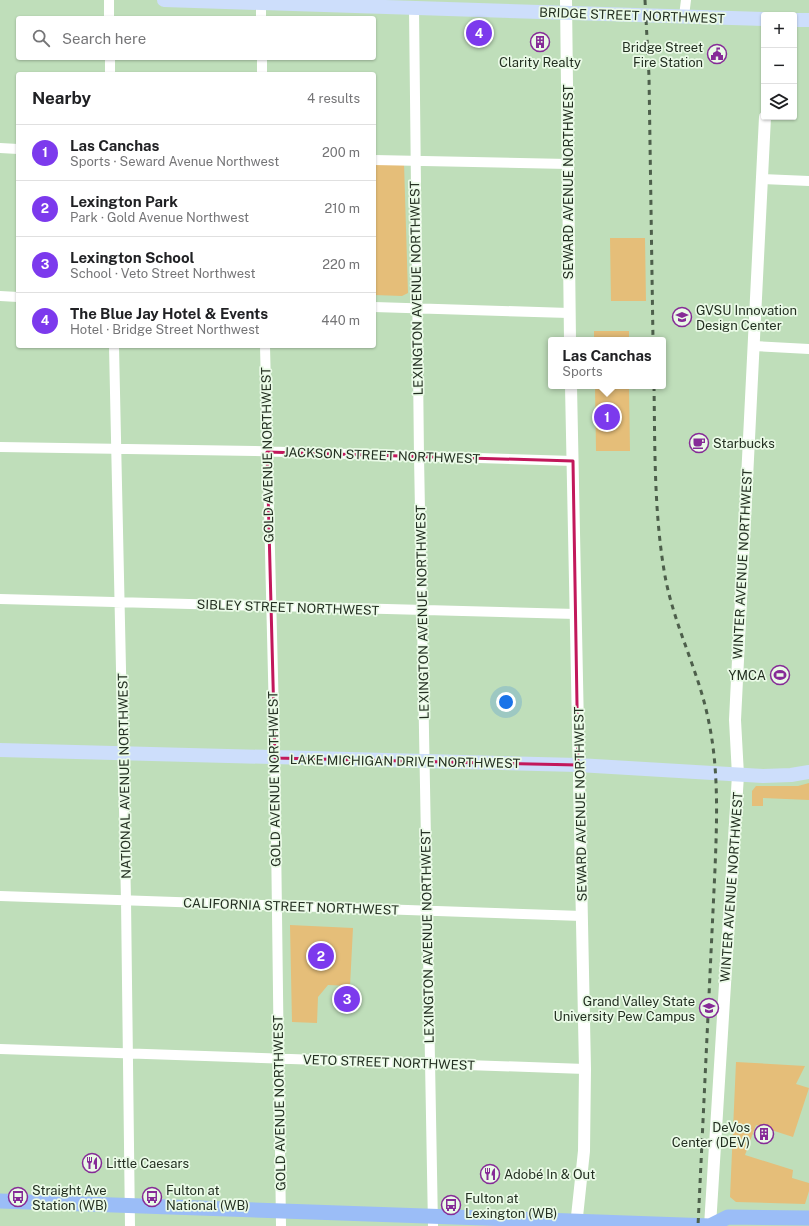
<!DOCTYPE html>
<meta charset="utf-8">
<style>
body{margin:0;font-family:"Public Sans",sans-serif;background:#f2f2f2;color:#202124}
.controls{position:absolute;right:12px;top:12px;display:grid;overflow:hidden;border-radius:4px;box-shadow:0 1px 3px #0004}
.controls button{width:36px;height:36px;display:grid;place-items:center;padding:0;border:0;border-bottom:1px solid #e0e0e0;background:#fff;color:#202124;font:20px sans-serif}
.you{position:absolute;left:506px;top:702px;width:14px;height:14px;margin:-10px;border:3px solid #fff;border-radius:50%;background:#1a73e8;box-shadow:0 0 0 6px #1a73e833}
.badge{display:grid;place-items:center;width:26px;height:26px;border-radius:50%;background:#7c3aed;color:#fff;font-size:13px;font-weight:700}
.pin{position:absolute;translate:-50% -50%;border:2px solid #fff;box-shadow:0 1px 4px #0006}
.popup{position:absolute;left:548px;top:337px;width:118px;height:52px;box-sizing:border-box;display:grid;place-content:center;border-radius:4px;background:#fff;filter:drop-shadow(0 1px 3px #0005);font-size:13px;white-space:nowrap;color:#757577}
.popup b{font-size:15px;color:#202124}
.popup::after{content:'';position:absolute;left:50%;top:100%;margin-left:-8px;border:8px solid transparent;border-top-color:#fff}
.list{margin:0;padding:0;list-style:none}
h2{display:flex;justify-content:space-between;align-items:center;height:52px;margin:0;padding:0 16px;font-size:17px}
h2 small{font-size:13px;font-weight:400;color:#757577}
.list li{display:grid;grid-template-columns:26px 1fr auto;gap:12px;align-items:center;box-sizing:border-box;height:56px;padding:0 16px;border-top:1px solid #e0e0e0}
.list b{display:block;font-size:15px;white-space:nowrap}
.list p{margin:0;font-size:13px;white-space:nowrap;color:#757577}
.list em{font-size:13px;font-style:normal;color:#757577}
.icon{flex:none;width:22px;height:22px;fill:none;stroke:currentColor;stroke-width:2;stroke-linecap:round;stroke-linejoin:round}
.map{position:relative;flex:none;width:809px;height:1226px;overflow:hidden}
.search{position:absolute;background:#fff;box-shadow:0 1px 3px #0004;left:16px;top:16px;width:360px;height:44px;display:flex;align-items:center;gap:10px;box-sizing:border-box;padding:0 14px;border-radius:4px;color:#757577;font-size:15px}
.panel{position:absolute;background:#fff;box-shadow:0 1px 3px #0004;left:16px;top:72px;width:360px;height:276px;border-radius:4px}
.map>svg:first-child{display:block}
.green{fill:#e5be79}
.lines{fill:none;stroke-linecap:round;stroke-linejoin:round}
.minor{stroke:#fff;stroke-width:10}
.tertiary{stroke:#fff;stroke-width:12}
.secondary{stroke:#cddefb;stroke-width:14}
.primary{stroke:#9bbdf7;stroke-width:15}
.rail{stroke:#4d5f4b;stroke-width:3;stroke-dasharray:5 5;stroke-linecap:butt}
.marked{fill:none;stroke:#c2185b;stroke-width:3;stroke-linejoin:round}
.labels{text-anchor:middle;stroke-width:3.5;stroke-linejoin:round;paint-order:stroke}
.street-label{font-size:13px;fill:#232f21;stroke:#eafae7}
.poi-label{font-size:13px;fill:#232f21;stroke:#eafae7;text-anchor:start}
</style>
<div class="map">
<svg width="809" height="1226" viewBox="0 0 809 1226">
<rect width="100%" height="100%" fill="#bfdeba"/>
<path class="green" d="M 374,162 L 404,163 L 408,293 L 402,296 L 374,295 Z
M 610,238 L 645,238 L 646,301 L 611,301 Z
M 594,331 L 629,331 L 629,340 L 594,340 Z
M 595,386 L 629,386 L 630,451 L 596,451 Z
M 809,783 L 809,800 L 763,798 L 763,806 L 752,806 L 752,791 L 756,786 L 798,786 Z
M 290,925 L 353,928 L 350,986 L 328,985 L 318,997 L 317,1023 L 292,1022 Z
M 736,1062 L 805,1066 L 796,1084 L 809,1088 L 793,1137 L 756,1125 L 745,1155 L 793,1170 L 792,1178 L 809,1183 L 809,1191 L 805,1204 L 736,1202 L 730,1197 Z"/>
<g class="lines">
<path class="minor" d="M 109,0 L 109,18
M 261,3 L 261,18
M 414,8 L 419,456 L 433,1226
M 684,16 L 686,0
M 110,58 L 110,74
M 262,58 L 262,74
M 0,148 L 18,149
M 374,160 L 568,164
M 761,179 L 809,181
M 0,296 L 18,297
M 374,307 L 569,313
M 114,346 L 126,900 L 130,1226
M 265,346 L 275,758 L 281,1226
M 753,346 L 809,349
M 0,447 L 255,451 L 573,461
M 0,599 L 576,614
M 0,896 L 582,916
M 0,1049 L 585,1069"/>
<path class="tertiary" d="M 566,0 L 570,340
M 571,386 L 585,1069 L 584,1151 L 576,1226
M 710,1226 L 738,775 L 735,720 L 765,117"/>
<path class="secondary" d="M 164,0 L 764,19
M 794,20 L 809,20
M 0,750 L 578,765 L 763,776 L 791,775 L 809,772"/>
<path class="primary" d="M 0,1201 L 711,1226
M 710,1226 L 728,1217 L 809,1218"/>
<path class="rail" d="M 645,0 L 649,76 L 653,340
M 654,386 C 655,450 654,514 665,576 C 674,625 698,670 708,718 C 719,768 717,819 715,869 L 698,1226"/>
</g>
<path class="marked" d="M 267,452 L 573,461 L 578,765 L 275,758 Z"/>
<defs>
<symbol id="building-ring" viewBox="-11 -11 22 22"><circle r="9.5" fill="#eafae7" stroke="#862b97" stroke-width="1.5"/><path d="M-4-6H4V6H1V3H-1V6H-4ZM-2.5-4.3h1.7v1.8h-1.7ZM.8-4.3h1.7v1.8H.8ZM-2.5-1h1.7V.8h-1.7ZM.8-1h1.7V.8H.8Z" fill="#862b97"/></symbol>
<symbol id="civic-ring" viewBox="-11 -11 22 22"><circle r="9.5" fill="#eafae7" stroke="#862b97" stroke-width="1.5"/><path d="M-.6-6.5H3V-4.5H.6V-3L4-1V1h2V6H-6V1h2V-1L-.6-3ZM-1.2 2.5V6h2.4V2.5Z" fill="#862b97"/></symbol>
<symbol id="university-ring" viewBox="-11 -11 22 22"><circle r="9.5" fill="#eafae7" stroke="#862b97" stroke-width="1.5"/><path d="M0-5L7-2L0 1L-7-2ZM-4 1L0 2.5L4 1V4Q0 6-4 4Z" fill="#862b97"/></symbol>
<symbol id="cafe-ring" viewBox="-11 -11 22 22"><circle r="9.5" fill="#eafae7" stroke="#862b97" stroke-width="1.5"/><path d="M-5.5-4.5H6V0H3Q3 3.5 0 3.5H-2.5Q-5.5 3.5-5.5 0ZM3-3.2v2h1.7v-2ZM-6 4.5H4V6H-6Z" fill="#862b97"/></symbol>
<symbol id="stadium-ring" viewBox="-11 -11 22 22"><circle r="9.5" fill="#eafae7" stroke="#862b97" stroke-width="1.5"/><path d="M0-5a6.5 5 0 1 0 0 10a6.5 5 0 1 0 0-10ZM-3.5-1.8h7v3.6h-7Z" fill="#862b97"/></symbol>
<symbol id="restaurant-ring" viewBox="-11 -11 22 22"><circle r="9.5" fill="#eafae7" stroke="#862b97" stroke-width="1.5"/><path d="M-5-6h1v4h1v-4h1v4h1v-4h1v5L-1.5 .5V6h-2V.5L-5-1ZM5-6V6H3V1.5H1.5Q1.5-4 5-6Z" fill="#862b97"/></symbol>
<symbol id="bus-ring" viewBox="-11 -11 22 22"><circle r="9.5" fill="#eafae7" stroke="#862b97" stroke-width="1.5"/><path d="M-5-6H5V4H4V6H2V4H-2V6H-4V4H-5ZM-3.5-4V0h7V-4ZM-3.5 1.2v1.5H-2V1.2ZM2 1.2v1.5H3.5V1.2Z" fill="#862b97"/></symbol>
</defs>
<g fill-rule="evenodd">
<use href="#building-ring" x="529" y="31" width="22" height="22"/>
<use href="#civic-ring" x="706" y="43" width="22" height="22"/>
<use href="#university-ring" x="671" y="306" width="22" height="22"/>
<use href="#cafe-ring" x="688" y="432" width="22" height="22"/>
<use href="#stadium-ring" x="769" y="664" width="22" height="22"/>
<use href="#university-ring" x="698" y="997" width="22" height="22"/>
<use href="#building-ring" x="753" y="1123" width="22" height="22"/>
<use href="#restaurant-ring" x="81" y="1152" width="22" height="22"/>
<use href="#restaurant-ring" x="479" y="1163" width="22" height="22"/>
<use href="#bus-ring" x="7" y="1186" width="22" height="22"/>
<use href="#bus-ring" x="141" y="1186" width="22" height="22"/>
<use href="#bus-ring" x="440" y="1194" width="22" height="22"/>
</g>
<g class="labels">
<g class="street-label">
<text transform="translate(632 15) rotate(2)" y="5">BRIDGE STREET NORTHWEST</text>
<text transform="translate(568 182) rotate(-90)" y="5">SEWARD AVENUE NORTHWEST</text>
<text transform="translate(416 288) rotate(-91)" y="5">LEXINGTON AVENUE NORTHWEST</text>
<text transform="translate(267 455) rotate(-91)" y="5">GOLD AVENUE NORTHWEST</text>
<text transform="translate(382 455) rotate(2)" y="5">JACKSON STREET NORTHWEST</text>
<text transform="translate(742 564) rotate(-87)" y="5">WINTER AVENUE NORTHWEST</text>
<text transform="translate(288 607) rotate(2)" y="5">SIBLEY STREET NORTHWEST</text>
<text transform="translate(422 612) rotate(-91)" y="5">LEXINGTON AVENUE NORTHWEST</text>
<text transform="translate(405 761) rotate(1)" y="5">LAKE MICHIGAN DRIVE NORTHWEST</text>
<text transform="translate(124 776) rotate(-91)" y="5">NATIONAL AVENUE NORTHWEST</text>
<text transform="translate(274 779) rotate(-91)" y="5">GOLD AVENUE NORTHWEST</text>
<text transform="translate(580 804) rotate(-91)" y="5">SEWARD AVENUE NORTHWEST</text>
<text transform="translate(731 887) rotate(-86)" y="5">WINTER AVENUE NORTHWEST</text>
<text transform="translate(291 906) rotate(2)" y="5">CALIFORNIA STREET NORTHWEST</text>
<text transform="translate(427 936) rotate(-91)" y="5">LEXINGTON AVENUE NORTHWEST</text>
<text transform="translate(389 1062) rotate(2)" y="5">VETO STREET NORTHWEST</text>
<text transform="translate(279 1103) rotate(-91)" y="5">GOLD AVENUE NORTHWEST</text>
</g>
<g class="poi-label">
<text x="703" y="52" text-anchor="end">Bridge Street<tspan x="703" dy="15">Fire Station</tspan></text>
<text x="540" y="67" text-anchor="middle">Clarity Realty</text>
<text x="696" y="315">GVSU Innovation<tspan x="696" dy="15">Design Center</tspan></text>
<text x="713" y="448">Starbucks</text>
<text x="766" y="680" text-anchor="end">YMCA</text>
<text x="695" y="1006" text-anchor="end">Grand Valley State<tspan x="695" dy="15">University Pew Campus</tspan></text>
<text x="750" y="1132" text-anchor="end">DeVos<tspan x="750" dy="15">Center (DEV)</tspan></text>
<text x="106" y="1168">Little Caesars</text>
<text x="504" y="1179">Adobé In &amp; Out</text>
<text x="32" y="1195">Straight Ave<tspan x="32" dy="15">Station (WB)</tspan></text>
<text x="166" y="1195">Fulton at<tspan x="166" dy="15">National (WB)</tspan></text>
<text x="465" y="1203">Fulton at<tspan x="465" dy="15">Lexington (WB)</tspan></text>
</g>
</g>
</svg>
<div class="controls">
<button>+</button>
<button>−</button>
<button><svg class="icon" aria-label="layers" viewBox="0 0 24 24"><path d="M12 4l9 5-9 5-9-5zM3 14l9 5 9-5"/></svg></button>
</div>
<div class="you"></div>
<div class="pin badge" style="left:607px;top:417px">1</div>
<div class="popup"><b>Las Canchas</b>Sports</div>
<div class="pin badge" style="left:321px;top:956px">2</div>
<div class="pin badge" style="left:347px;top:999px">3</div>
<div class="pin badge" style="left:479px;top:33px">4</div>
<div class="search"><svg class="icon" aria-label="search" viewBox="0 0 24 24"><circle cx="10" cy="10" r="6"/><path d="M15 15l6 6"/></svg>Search here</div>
<section class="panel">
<h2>Nearby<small>4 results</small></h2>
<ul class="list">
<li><span class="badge">1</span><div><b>Las Canchas</b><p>Sports · Seward Avenue Northwest</p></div><em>200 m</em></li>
<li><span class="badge">2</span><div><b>Lexington Park</b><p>Park · Gold Avenue Northwest</p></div><em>210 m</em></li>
<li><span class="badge">3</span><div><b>Lexington School</b><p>School · Veto Street Northwest</p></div><em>220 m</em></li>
<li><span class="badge">4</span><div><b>The Blue Jay Hotel &amp; Events</b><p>Hotel · Bridge Street Northwest</p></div><em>440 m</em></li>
</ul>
</section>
</div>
